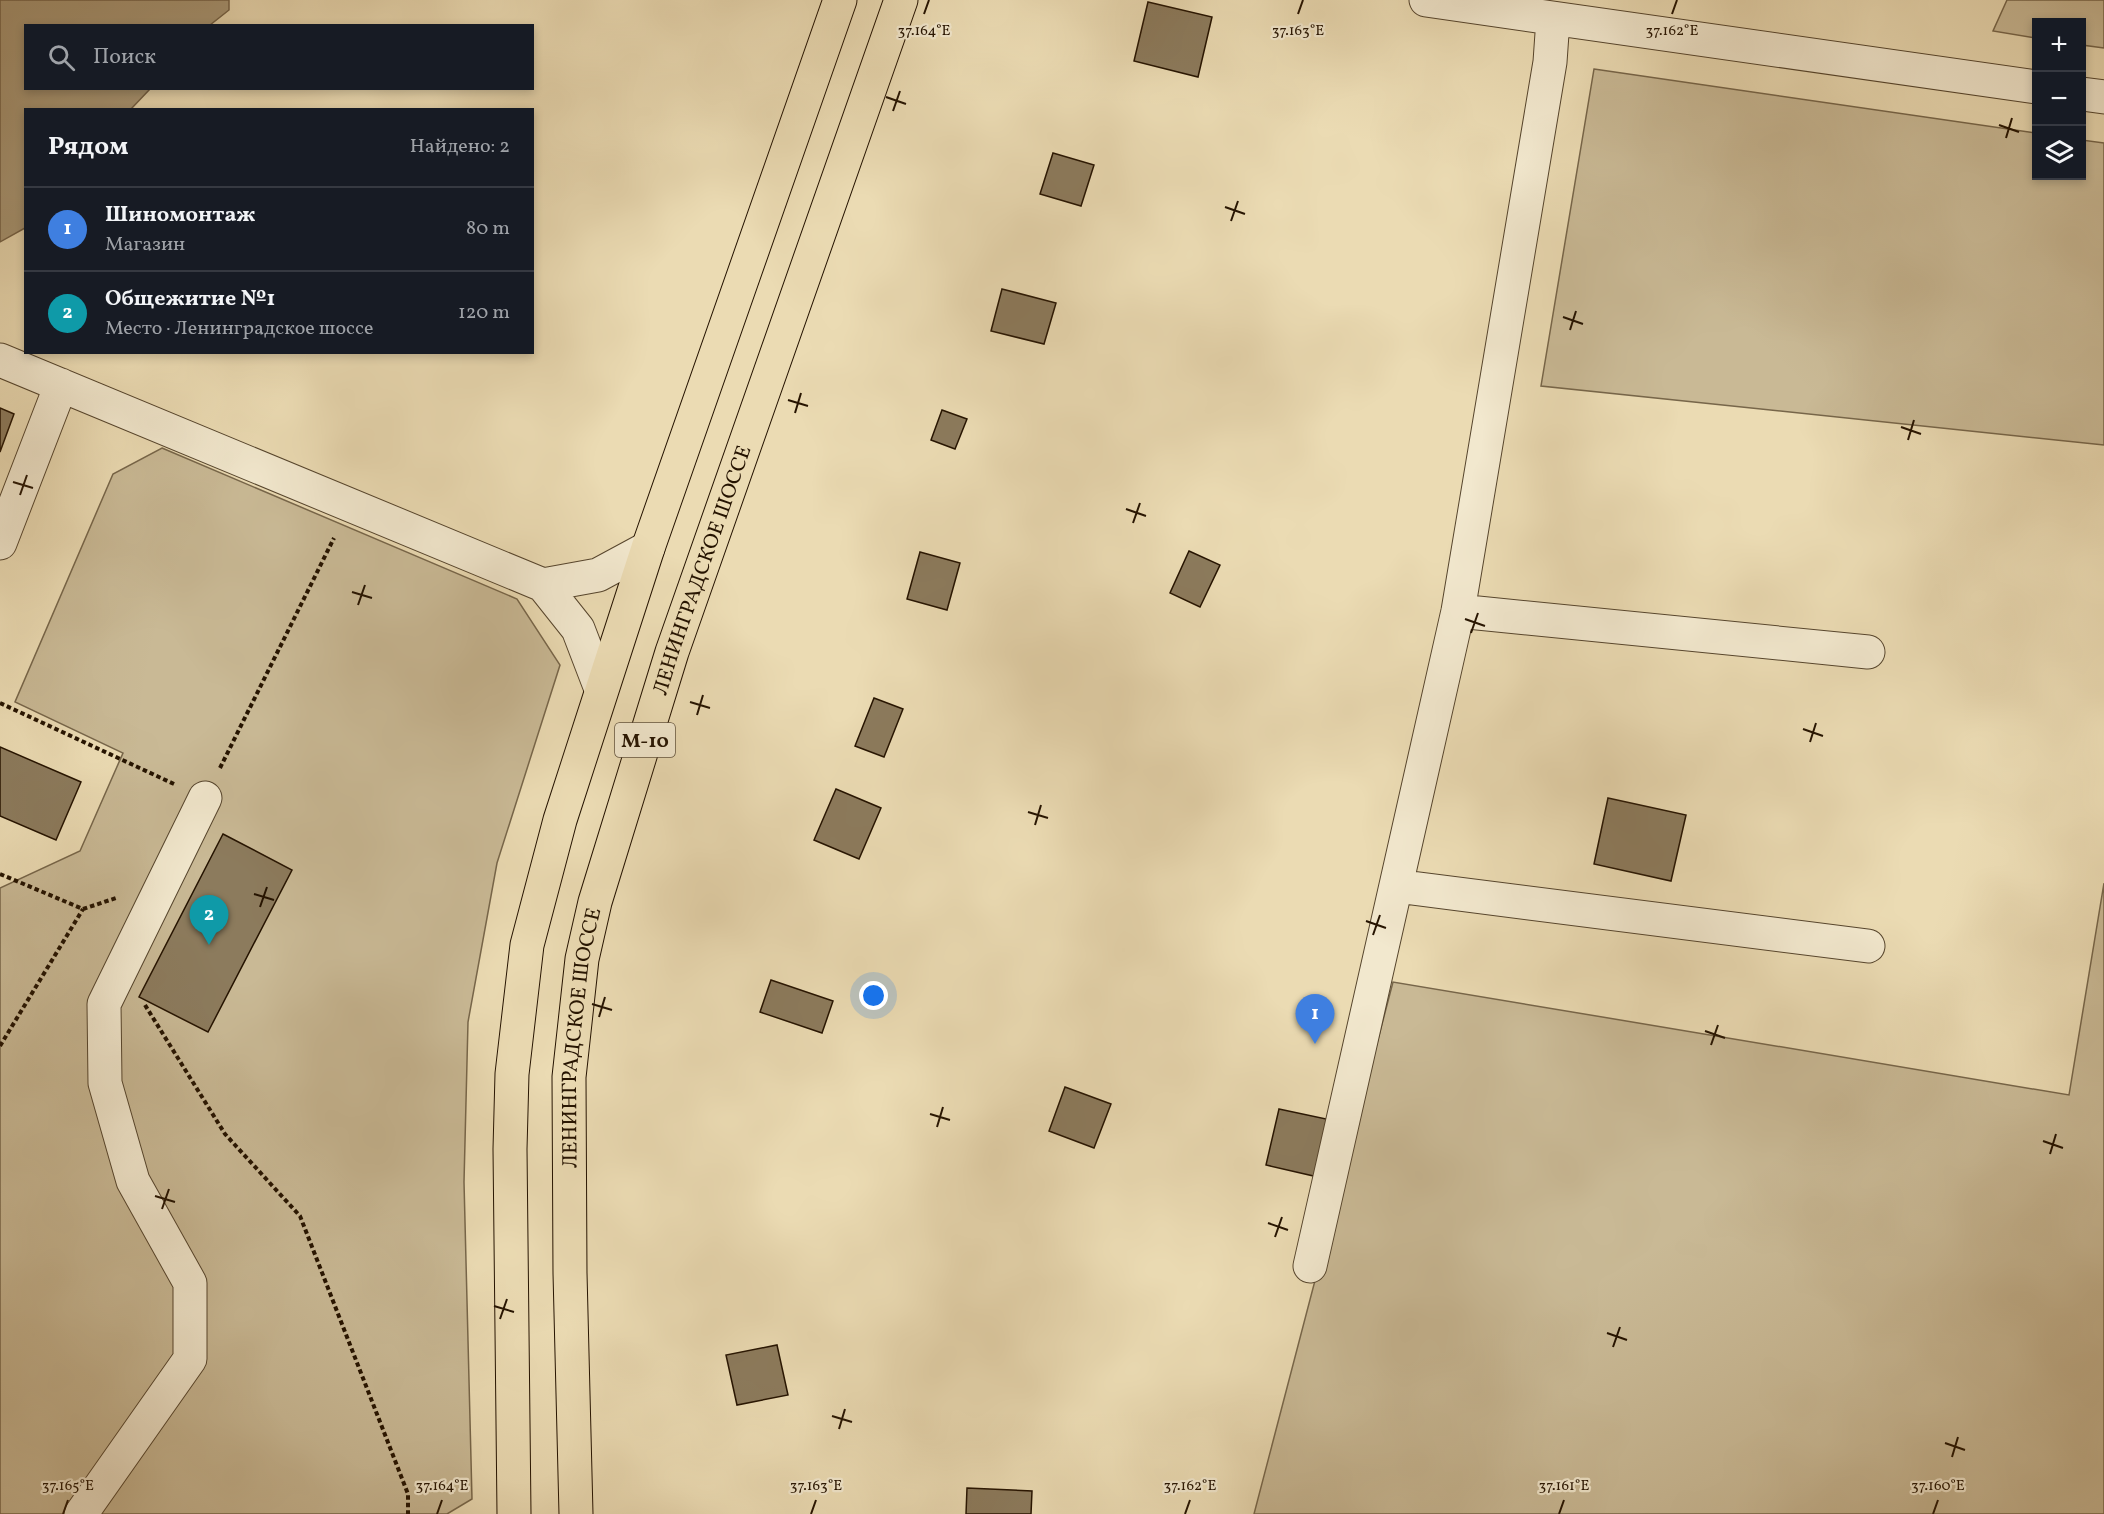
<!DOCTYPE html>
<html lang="ru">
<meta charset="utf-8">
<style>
body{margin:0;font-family:Vollkorn,serif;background:#242831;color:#f1f3f6}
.controls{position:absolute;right:18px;top:18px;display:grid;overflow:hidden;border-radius:0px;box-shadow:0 3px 9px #0003}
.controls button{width:54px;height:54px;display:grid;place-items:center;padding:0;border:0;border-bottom:2px solid #363941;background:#171b24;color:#f1f3f6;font:30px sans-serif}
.you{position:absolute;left:874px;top:996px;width:21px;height:21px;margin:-15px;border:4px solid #fff;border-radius:50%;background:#1a73e8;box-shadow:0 0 0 9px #1a73e833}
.badge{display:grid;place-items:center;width:39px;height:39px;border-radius:50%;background:#0b8043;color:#fff;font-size:20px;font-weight:700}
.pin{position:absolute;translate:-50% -50px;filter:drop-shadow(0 2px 3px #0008)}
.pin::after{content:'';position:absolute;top:32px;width:21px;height:18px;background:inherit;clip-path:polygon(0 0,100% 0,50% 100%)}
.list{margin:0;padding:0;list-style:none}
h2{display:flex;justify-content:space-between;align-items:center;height:78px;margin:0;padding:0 24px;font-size:26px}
h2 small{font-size:20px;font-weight:400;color:#9ea1a6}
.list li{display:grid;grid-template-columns:39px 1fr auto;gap:18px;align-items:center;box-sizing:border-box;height:84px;padding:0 24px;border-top:2px solid #363941}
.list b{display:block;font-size:22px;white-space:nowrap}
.list p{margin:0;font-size:20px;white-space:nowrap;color:#9ea1a6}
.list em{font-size:20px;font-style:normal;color:#9ea1a6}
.icon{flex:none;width:33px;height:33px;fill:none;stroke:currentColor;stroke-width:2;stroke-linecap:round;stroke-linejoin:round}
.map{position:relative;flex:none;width:2104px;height:1514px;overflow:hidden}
.search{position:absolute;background:#171b24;box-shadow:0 3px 9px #0003;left:24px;top:24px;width:510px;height:66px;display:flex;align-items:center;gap:15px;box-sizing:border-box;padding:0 21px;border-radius:0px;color:#9ea1a6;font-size:22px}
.panel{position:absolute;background:#171b24;box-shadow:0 3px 9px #0003;left:24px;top:108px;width:510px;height:246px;border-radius:0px}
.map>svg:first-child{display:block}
.green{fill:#c9b995;stroke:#77664a;stroke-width:1.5}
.water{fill:#a89776;stroke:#746247;stroke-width:1.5}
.building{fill:#8c7b5d;stroke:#251300;stroke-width:1.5}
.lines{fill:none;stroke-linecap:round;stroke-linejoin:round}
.minor-casing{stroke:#56452d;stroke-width:35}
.highway-casing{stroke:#251300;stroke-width:35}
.path{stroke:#251300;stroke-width:4;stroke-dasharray:4.5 3;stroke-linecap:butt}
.minor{stroke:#f2e8ce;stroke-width:33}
.highway{stroke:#ebdbb3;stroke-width:33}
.ticks{fill:none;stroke:#251300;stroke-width:2}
.labels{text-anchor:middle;stroke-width:4.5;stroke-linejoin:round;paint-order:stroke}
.shield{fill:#f2e8ce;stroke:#62533e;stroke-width:1.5}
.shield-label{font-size:20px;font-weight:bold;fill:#251300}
.street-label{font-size:21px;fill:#251300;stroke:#f2e8ce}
.ticks-label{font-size:15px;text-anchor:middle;fill:#251300;stroke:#f2e8ce;stroke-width:4.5;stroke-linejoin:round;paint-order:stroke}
</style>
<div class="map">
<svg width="2104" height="1514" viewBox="0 0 2104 1514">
<rect width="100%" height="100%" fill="#ebdbb3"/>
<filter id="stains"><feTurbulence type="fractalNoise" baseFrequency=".00333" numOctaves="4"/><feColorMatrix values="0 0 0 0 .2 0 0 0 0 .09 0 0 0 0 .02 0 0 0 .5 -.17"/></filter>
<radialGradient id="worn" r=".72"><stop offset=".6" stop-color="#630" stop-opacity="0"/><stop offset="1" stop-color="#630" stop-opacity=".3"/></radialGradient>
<path class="green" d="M 2007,0 L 2104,0 L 2104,48 L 2082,45 L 2082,22 L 2036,22 L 2036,38 L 1993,31 Z
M 1594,69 L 2036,133 L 2036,176 L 2082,176 L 2082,140 L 2104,143 L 2104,445 L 1541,386 Z
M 162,448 L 517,599 L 560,665 L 497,863 L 468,1022 L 464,1182 L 472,1499 L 447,1514 L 0,1514 L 0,888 L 80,851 L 123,753 L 15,702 L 113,474 Z
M 2104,883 L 2104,1514 L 1254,1514 L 1393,982 L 2069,1095 Z"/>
<path class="water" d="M 0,0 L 229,0 L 229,10 L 210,25 L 26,26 L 26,88 L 150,89 L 131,109 L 26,110 L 25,228 L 0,242 Z"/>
<path class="building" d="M 1148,2 L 1212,17 L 1198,77 L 1134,61 Z
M 1053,153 L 1094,165 L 1081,206 L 1040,194 Z
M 1002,289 L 1056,303 L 1044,344 L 991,331 Z
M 0,408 L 14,414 L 0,452 Z
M 942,410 L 967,419 L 955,449 L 931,440 Z
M 1189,551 L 1220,565 L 1200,607 L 1170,593 Z
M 920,552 L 960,563 L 947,610 L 907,599 Z
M 874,698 L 903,709 L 884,757 L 855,746 Z
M 0,747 L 81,782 L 56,840 L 0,816 Z
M 836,789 L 881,808 L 859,859 L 814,840 Z
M 1608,798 L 1686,815 L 1671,881 L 1594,864 Z
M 223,834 L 292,870 L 208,1032 L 139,997 Z
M 771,980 L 833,1001 L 822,1033 L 760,1012 Z
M 1065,1087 L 1111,1104 L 1094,1148 L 1049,1131 Z
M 1279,1109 L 1331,1120 L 1318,1177 L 1266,1165 Z
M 777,1345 L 788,1395 L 737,1405 L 726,1355 Z
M 967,1488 L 1032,1491 L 1031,1514 L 966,1514 Z"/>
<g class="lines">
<defs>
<path id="minor" d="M 1426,0 L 2036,87
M 2082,94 L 2104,97
M 0,360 L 543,585 L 578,629 L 601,689
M 0,543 L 61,385
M 543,585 L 598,575 L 648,548
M 1458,611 L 1868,652
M 1396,886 L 1868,946
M 1310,1266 L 1458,611 L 1550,62 L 1553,19
M 81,1514 L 190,1359 L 190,1283 L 133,1181 L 105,1083 L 104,1004 L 205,798"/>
<g id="highway">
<path d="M 514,1514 L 510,1149 L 512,1074 L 527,945 L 560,820 L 648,548 L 840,0"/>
<path id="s1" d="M 576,1514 L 570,1273 L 569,1077 L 582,959 L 595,902 L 672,652 L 901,0"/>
</g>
</defs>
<use href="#minor" class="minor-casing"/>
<use href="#highway" class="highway-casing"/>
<path class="path" d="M 0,703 L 174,784
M 220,768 L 334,538
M 0,874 L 83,909 L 116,898
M 145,1005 L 225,1134 L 300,1216 L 408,1494 L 408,1514
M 0,1046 L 83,909"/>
<use href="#minor" class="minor"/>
<use href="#highway" class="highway"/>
</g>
<path class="ticks" d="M 924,14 L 929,0M 1298,14 L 1303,0M 1672,14 L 1677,0M 886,97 L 906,104M 893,111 L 900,91M 1999,125 L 2019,132M 2006,138 L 2012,118M 1225,207 L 1245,214M 1231,221 L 1238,201M 1563,317 L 1583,324M 1570,330 L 1576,311M 788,400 L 808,406M 795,413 L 801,393M 1901,427 L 1921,434M 1908,440 L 1914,420M 13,482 L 33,488M 20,495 L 27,475M 1126,509 L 1146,516M 1133,523 L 1140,503M 352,592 L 372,598M 358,605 L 365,585M 1465,619 L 1485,626M 1471,633 L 1478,613M 690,702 L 710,708M 697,715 L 703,695M 1803,729 L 1823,736M 1810,742 L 1816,723M 1028,812 L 1048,818M 1035,825 L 1041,805M 254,894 L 274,900M 260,907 L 267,887M 1366,921 L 1386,928M 1373,935 L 1380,915M 592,1004 L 612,1010M 599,1017 L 605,997M 1705,1031 L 1725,1038M 1711,1045 L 1718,1025M 930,1114 L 950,1120M 937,1127 L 943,1107M 2043,1141 L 2063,1148M 2050,1154 L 2056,1134M 155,1196 L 175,1202M 162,1209 L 169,1189M 1268,1223 L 1288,1230M 1275,1237 L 1282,1217M 494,1306 L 514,1312M 500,1319 L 507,1299M 1607,1333 L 1627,1340M 1613,1347 L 1620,1327M 832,1416 L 852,1422M 839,1429 L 845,1409M 1945,1443 L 1965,1450M 1952,1457 L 1958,1437M 63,1514 L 68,1500M 437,1514 L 442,1500M 811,1514 L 816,1500M 1185,1514 L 1190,1500M 1559,1514 L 1564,1500M 1933,1514 L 1938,1500"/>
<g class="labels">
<rect class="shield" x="615" y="723" width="60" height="34" rx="4.5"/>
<g class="shield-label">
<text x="645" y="747">М-10</text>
</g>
<g class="street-label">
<text dy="7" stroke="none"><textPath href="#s1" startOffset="963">ЛЕНИНГРАДСКОЕ ШОССЕ</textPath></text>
<text dy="7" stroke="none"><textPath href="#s1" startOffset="477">ЛЕНИНГРАДСКОЕ ШОССЕ</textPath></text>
</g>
</g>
<g class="ticks-label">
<text x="924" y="35">37.164°E</text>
<text x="1298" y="35">37.163°E</text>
<text x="1672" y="35">37.162°E</text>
<text x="68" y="1490">37.165°E</text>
<text x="442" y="1490">37.164°E</text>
<text x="816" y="1490">37.163°E</text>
<text x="1190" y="1490">37.162°E</text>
<text x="1564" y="1490">37.161°E</text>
<text x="1938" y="1490">37.160°E</text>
</g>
<rect width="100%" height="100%" filter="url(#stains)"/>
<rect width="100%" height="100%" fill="url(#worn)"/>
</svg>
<div class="controls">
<button>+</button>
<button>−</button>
<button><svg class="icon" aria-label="layers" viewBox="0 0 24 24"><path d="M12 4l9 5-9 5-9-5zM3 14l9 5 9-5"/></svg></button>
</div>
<div class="you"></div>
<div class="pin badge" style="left:1315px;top:1044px;background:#3f7fe0">1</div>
<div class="pin badge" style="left:209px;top:945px;background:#0f9aa8">2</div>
<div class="search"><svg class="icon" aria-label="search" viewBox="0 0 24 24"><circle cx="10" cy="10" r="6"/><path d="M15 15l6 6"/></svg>Поиск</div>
<section class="panel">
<h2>Рядом<small>Найдено: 2</small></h2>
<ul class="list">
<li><span class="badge" style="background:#3f7fe0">1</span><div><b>Шиномонтаж</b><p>Магазин</p></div><em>80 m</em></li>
<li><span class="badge" style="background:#0f9aa8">2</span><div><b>Общежитие №1</b><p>Место · Ленинградское шоссе</p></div><em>120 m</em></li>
</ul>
</section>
</div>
